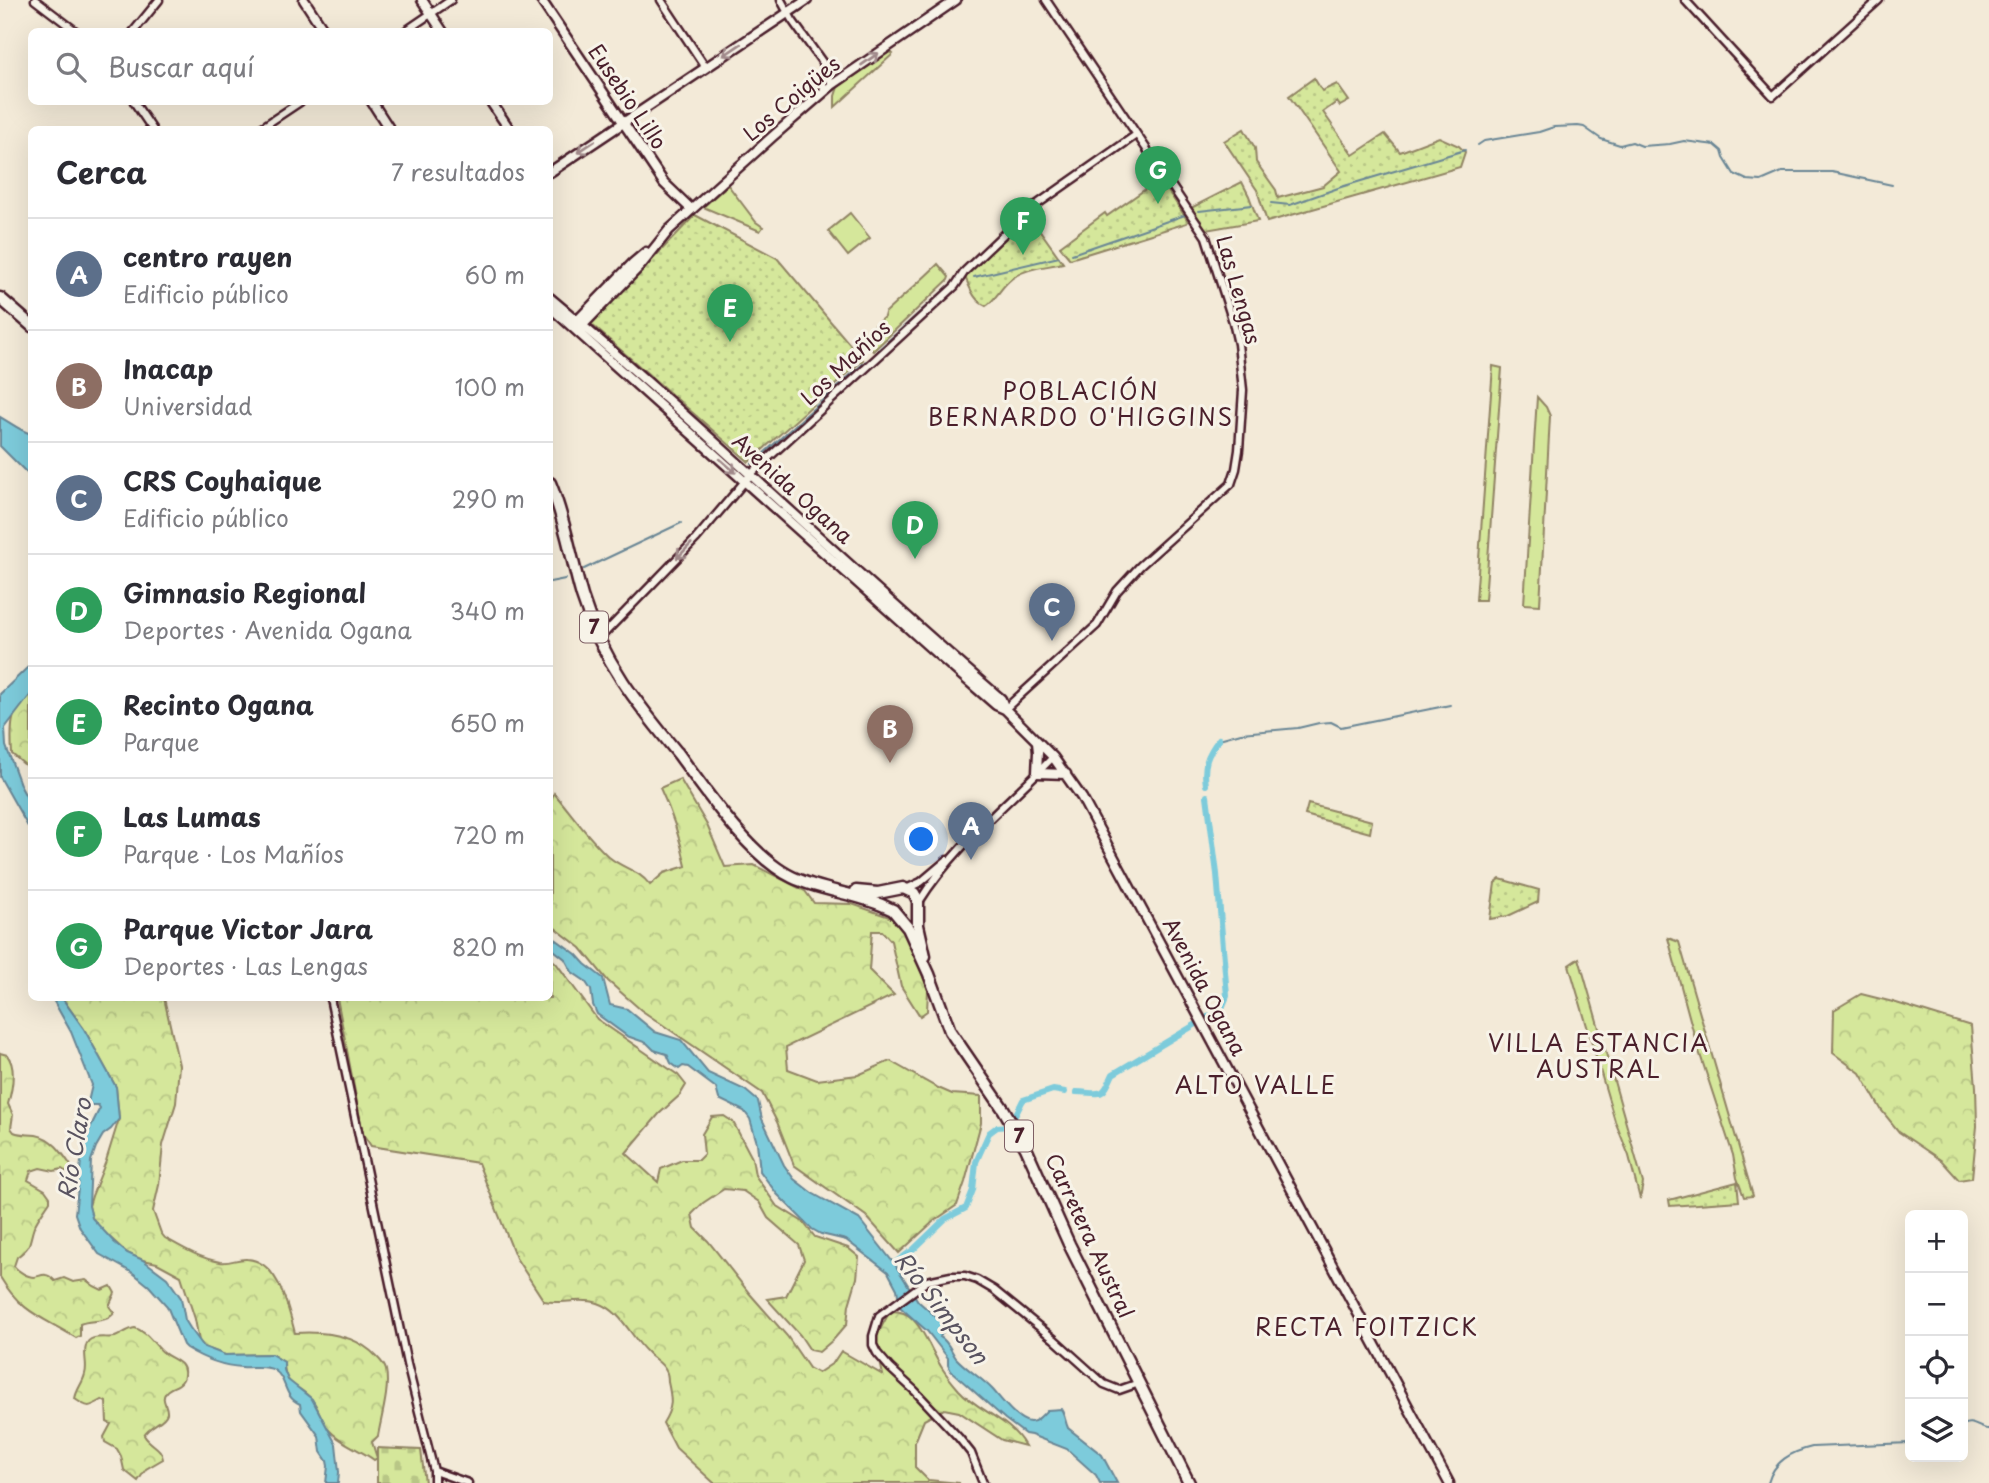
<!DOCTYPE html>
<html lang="es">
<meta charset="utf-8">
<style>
body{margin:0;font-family:"Playpen Sans",sans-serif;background:#f2f2f3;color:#2b2b33}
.controls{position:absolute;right:21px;bottom:21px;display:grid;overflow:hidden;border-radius:10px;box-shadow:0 7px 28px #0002}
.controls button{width:63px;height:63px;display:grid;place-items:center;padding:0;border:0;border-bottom:2px solid #e1e1e2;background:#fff;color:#2b2b33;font:35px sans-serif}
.you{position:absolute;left:922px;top:840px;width:24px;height:24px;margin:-18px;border:5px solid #fff;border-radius:50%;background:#1a73e8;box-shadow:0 0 0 10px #1a73e833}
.badge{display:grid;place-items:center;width:46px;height:46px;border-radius:50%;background:#1f6fb2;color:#fff;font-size:23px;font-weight:700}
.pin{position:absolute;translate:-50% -58px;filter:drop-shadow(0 2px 4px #0008)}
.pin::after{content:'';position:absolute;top:37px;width:24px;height:21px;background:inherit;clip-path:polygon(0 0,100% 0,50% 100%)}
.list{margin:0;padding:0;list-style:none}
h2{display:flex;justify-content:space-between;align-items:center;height:91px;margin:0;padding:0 28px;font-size:30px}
h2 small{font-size:23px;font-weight:400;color:#7c7c81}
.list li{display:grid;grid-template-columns:46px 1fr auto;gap:21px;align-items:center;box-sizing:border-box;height:112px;padding:0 28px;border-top:2px solid #e1e1e2}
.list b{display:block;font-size:26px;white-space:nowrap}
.list p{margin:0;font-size:23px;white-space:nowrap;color:#7c7c81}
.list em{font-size:23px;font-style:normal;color:#7c7c81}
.icon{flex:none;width:38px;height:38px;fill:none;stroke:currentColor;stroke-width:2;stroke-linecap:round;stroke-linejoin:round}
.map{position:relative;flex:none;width:1989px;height:1483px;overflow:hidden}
.search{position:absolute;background:#fff;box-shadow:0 7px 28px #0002;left:28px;top:28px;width:525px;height:77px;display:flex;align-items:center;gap:18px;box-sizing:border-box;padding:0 24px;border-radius:10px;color:#7c7c81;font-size:26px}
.panel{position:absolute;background:#fff;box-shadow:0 7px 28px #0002;left:28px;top:126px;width:525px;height:875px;border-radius:10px}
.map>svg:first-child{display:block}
.grass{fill:#d5e79b;stroke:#908363;stroke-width:2}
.forest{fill:url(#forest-crowns);stroke:#908363;stroke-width:2}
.cemetery{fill:url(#cemetery-stones);stroke:#908363;stroke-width:2}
.park{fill:url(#park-dots);stroke:#908363;stroke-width:2}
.water{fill:#7dcbdb;stroke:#698695;stroke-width:2}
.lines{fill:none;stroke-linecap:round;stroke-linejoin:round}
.stream{stroke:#698695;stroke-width:2}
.canal{stroke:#7dcbdb;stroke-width:6}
.minor-casing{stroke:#4a1f2b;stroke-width:11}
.major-casing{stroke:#4a1f2b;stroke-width:13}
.highway-casing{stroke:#4a1f2b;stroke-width:15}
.minor{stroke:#f7f3e8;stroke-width:6}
.major{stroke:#f7f3e8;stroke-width:8}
.highway{stroke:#f7f3e8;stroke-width:10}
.oneway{stroke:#a0898a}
.labels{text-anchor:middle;stroke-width:6;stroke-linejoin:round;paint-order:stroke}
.shield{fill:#f7f3e8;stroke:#7e5f64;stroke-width:2}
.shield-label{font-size:19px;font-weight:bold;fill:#4a1f2b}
.street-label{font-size:21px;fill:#4a1f2b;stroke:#f7f3e8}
.neighbourhood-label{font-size:23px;letter-spacing:2px;fill:#4a1f2b;stroke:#f7f3e8}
.water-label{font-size:23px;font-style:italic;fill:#595360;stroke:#f7f3e8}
</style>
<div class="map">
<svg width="1989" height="1483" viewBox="0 0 1989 1483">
<defs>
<pattern id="forest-crowns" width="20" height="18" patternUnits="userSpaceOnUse" patternTransform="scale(1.75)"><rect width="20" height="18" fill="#d5e79b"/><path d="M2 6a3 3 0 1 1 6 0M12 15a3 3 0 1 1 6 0" fill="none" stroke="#b8c686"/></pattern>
<pattern id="cemetery-stones" width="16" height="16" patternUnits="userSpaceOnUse" patternTransform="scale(1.75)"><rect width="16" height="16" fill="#d5e79b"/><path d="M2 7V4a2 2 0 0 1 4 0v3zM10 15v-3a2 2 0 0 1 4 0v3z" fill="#b8c686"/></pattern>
<pattern id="park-dots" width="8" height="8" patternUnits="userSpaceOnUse" patternTransform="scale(1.75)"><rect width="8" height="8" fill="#d5e79b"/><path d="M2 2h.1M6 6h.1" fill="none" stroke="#b8c686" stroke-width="1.8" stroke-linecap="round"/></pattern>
</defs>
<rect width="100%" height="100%" fill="#f3ead8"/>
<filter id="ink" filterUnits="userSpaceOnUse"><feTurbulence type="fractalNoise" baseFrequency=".0143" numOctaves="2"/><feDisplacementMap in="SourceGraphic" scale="14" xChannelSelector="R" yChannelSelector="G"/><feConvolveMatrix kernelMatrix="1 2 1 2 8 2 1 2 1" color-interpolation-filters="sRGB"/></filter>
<g filter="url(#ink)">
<path class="grass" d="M 890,51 L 893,54 L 835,107 L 835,96 L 838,87 Z
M 728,185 L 756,222 L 763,227 L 760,231 L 703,207 Z
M 850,213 L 870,238 L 848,256 L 828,231 Z
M 938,264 L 949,277 L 948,280 L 873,351 L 861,337 L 884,317 L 885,313 C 903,296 921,281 938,264 Z
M 1493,366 L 1502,368 L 1485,600 L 1476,600 Z
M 1537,397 L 1546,407 L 1550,416 L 1540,605 L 1524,604 Z
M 1668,938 L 1679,942 L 1753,1196 L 1744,1197 L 1737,1178 L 1733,1155 L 1696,1042 Z
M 1579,958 L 1643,1183 L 1640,1199 L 1629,1156 L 1615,1121 L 1569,965 Z"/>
<path class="forest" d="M 31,687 L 31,770 L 12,754 C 10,721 11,713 31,687 Z
M 680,779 L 707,825 L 725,867 L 754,865 L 805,891 L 814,903 L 852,904 L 895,919 L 910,942 L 928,990 L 927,1011 L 920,1016 L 901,986 L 891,941 L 882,931 L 872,931 L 869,970 L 894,995 L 786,1047 L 788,1069 L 817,1080 L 858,1075 L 890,1061 L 936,1087 L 952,1094 L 981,1096 L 981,1123 L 965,1182 L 957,1205 L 934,1221 L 899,1253 L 866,1216 L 794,1165 L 777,1122 L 762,1093 L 641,1010 L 608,981 L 581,948 L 550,924 L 550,802 L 554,793 C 572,814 588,838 609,857 C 623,869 638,869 650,885 L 664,873 L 686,866 C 680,838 672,813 660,788 Z
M 550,958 L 556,963 L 597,1019 L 678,1075 L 686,1085 L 680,1095 L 659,1114 L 626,1153 L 658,1182 L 661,1169 L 682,1160 L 698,1160 L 704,1154 L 702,1134 L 712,1117 L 724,1116 L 733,1122 L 752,1158 L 755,1175 L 776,1205 L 803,1222 L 815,1237 L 848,1248 L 859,1257 L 857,1278 L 849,1305 L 847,1324 L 834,1339 L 819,1352 L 810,1350 L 800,1335 L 767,1299 L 786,1296 L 804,1260 L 799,1245 L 768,1218 L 759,1202 L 743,1191 L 724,1189 L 703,1203 L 692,1214 L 695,1228 L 708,1241 L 750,1294 L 787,1336 L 809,1368 L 818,1373 L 833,1363 L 841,1351 L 883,1375 L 875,1339 L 890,1311 C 895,1311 902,1312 906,1314 C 921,1321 933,1355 942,1368 C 947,1376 953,1383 959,1390 C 979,1412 1010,1419 1025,1446 L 1002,1440 L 959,1412 L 944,1409 L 924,1420 L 915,1442 L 915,1467 L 928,1480 L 960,1483 L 714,1483 L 676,1448 L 663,1423 C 673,1407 672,1400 668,1382 C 668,1378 668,1374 666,1371 C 662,1362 653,1359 647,1352 C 630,1336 622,1311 598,1303 C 580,1297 561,1305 544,1301 L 516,1258 L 478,1163 L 371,1146 L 363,1134 L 337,998 L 550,998 Z
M 1861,994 L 1893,1002 L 1971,1026 L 1976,1087 L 1977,1126 L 1972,1178 L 1959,1180 L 1942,1161 L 1899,1132 L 1882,1111 L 1860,1073 L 1833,1053 L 1834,1010 Z
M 62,998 L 164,998 L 179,1065 L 176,1103 L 163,1145 L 159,1185 L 153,1211 L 161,1233 L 165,1238 C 183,1248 199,1258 220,1262 C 229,1264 238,1258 247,1259 C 279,1261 288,1308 295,1333 C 324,1331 356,1334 377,1357 C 380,1360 385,1366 386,1370 C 390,1389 381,1418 378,1436 L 372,1442 L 377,1458 L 374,1460 C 359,1449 340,1443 328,1429 C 321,1420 319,1408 312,1400 C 300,1384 284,1389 284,1362 L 271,1354 L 225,1355 L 204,1347 L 199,1341 L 195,1319 L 181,1276 L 157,1263 L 143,1260 L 127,1253 L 104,1232 L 92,1218 L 89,1206 L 92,1196 L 106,1161 L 119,1119 L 116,1087 L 84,1029 Z
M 0,1053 L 7,1055 C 17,1067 12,1090 8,1104 L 13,1115 L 11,1128 L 14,1132 C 21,1135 27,1134 36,1135 C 55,1138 66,1159 76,1173 L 73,1176 L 62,1169 L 54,1171 L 40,1168 L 31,1171 L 28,1180 L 45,1190 L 50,1197 L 50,1201 C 45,1209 37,1219 34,1227 C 28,1244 33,1245 17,1257 L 14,1266 C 18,1271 27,1277 34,1277 C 38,1277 42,1274 46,1275 C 48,1275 53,1279 55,1281 L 64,1278 L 73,1282 L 86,1280 L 94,1286 L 102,1290 L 111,1286 L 115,1293 L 109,1306 L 114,1313 C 105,1324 91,1319 80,1324 L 80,1336 L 76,1338 C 43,1317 22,1314 0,1277 Z
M 135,1328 C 148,1332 154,1345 164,1353 C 172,1360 186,1361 184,1375 C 184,1379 183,1381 179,1384 C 175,1387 169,1388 166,1392 C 160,1400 168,1405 167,1413 C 165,1422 149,1425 144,1435 C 149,1445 162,1447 163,1459 L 146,1469 L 138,1481 L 124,1470 L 121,1456 L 117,1449 L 105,1442 L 104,1437 L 111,1424 L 107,1422 L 106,1402 L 102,1400 C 88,1408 88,1408 75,1399 C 76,1390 83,1383 85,1374 C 88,1365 83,1355 86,1346 C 89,1333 106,1339 115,1337 C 122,1334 128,1329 135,1328 Z"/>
<path class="cemetery" d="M 377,1448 L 421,1450 L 425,1483 L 377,1483 Z"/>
<path class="park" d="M 1314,78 L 1322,91 L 1337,84 L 1349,101 L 1340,106 L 1337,102 L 1323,112 L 1353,155 L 1385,134 L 1400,152 L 1439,137 L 1459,146 L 1465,152 L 1460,167 L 1267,222 L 1257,190 L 1224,141 L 1244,129 L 1255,148 L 1256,162 L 1276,190 L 1278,198 L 1323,186 L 1341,171 L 1289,96 Z
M 1160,179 L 1188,221 L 1187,223 L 1070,259 L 1060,247 L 1060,246 L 1105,213 L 1107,216 Z
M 1242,182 L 1249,196 L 1258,221 L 1206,230 L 1191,208 Z
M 695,215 L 777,258 L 863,360 L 749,462 L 591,324 Z
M 1029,215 L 1063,263 C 1047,267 1022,268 1009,281 C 1000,289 996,299 986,306 C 974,301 970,288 965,277 Z
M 1308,804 L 1372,821 L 1370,833 L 1305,815 Z
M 1500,879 L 1539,890 L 1538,902 L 1508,916 L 1490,919 L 1495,883 Z
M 1737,1182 L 1739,1201 L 1670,1206 L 1669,1200 Z"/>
<path class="water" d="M 0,417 C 11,423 19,430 31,434 L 31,477 L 0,446 Z
M 31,664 L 31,694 L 5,728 L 6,746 L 21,787 L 31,805 L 31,832 L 0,777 L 0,694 Z
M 550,935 L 576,954 L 585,964 L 603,978 L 610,1005 L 627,1009 L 655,1032 L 681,1040 L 708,1073 L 745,1090 L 758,1101 L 762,1119 L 784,1165 L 794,1179 L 812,1193 L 859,1219 L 896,1266 L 918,1301 L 936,1317 L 939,1317 L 942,1311 L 949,1313 L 951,1328 L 945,1328 L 940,1337 C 948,1341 951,1351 956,1358 C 967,1370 982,1378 993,1390 C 1001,1399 1017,1421 1030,1422 C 1037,1422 1042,1415 1047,1410 L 1061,1409 C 1065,1415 1065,1421 1068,1428 L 1102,1455 L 1117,1483 L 1100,1483 L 1096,1475 L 1067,1449 L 1031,1435 L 1025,1434 L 1005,1419 L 951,1371 L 948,1365 L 948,1358 L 927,1331 L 900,1307 L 897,1289 L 888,1272 L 846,1240 L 821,1234 L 812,1229 L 777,1194 L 760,1171 L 757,1143 L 750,1119 L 744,1111 L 719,1099 L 716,1088 L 688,1067 L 683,1066 L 679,1069 L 671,1063 L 667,1054 L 654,1050 L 647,1043 L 627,1036 L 597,1014 L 593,1005 L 591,990 L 585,981 L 572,972 L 565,959 L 550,947 Z
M 52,998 L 62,998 L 84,1029 L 116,1087 L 119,1119 L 111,1129 L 103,1135 L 96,1147 L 91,1161 L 89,1206 L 92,1218 L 114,1242 L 127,1253 L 143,1260 L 167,1278 L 181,1298 L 185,1320 L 190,1328 L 204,1347 L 225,1355 L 271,1354 L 284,1362 L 284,1370 L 288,1380 L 312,1399 L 336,1444 L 339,1472 L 338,1483 L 326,1483 L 328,1466 L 327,1461 L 321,1452 L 319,1436 L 301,1411 L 300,1404 C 282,1396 288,1379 274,1370 C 266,1365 251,1368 242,1367 C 221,1366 204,1359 186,1348 L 183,1345 L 167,1306 L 149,1286 L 133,1273 L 99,1254 L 80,1228 L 75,1214 L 82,1153 L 90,1128 L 100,1108 L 98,1105 L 91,1105 L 88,1102 L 92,1085 L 71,1032 Z"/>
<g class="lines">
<path class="stream" d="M 1478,145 L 1484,141 L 1539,132 L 1554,127 L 1578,126 L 1584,127 L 1601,139 L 1620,145 L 1632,142 L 1642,146 L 1670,144 L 1684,141 L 1715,145 L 1722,151 L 1724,158 L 1734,174 L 1747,180 L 1761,181 L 1782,172 L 1832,172 L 1892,185
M 1271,203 L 1290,205 L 1341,187 L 1465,150
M 1199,211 L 1252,205
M 1072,254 L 1185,215
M 974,277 L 1059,257
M 877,351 L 952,283
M 752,464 L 866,361
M 584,569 L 681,523
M 550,582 L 565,579
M 1219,739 L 1241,733 L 1298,728 L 1319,723 L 1331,722 L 1341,727 L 1450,705
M 1963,1425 C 1973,1419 1980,1430 1989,1429
M 1768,1483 C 1774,1461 1791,1452 1812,1447 L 1910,1443"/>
<path class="canal" d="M 1206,785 C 1203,765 1207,755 1219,739
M 1206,1018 L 1222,1008 L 1227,996 L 1217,874 L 1207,796
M 1076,1092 C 1103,1093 1102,1099 1113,1074 L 1198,1023
M 1014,1118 L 1023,1100 L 1053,1090 L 1065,1092
M 889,1267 L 913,1250 L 945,1219 L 966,1208 L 973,1190 L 976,1162 L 989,1133 L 997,1127 L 1009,1126"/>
<defs>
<path id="minor" d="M 35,0 L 77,32
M 661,0 L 706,68
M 781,0 L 792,20 L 825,66 L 832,85
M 1685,0 L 1773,96 L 1879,0
M 133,32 L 159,0
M 404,32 L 451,0
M 824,92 L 823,83 L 824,68
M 134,102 L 153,130
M 258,130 L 300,102
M 599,639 L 696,539 L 751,474 L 955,286 L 965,271 L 1029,210 L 1136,135
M 1005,709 L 1097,625 L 1117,591 L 1140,566 L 1231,484 L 1236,469 L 1239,450 L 1243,390 L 1238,344 L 1233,322 L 1206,237 L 1046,0
M 906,889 L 921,882 L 947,860
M 919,902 C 954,846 1008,804 1053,757
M 330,998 L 407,1364 L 434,1471 L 434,1483
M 434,1471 L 468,1483
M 983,1483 L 971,1453 L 959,1438 L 915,1391 L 890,1368 L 877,1353 L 873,1345 L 873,1336 L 879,1316 L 927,1281 L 951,1276 L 965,1276 L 977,1280 L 994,1290 L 1054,1339 L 1104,1384 L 1119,1390 L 1139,1383"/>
<path id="major" d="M 304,0 L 325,32
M 422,0 L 443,32
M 541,0 L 664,183 L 691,209
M 372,102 L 390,130
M 491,102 L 510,130
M 550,172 L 807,0
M 550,298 C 704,427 848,568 1001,699 L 1005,709
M 550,307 L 935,652 L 996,705 L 1005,709 L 1053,757 L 1082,798 L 1449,1483
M 574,324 L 633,263 L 646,252
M 582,326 L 641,265 L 669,230 L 772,137 L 832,85 L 956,0
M 1037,742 L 1038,752 L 1037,773 L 1066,774"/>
<path id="highway" d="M 0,298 L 32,326
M 550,483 C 565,519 571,558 582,596 C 602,661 638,705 680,756
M 677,752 C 704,789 751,858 792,877 C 821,891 855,893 884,906 L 893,910 L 908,928 L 929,974 L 950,1031 L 1004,1110 L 1026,1148 L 1069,1244 L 1189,1483
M 856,891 L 878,893 L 903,888 L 914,893 L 918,901 L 918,925 L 925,956"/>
</defs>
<use href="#minor" class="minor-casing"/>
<use href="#major" class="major-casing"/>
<use href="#highway" class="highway-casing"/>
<use href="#minor" class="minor"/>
<use href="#major" class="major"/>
<use href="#highway" class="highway"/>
</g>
<defs><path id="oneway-shaft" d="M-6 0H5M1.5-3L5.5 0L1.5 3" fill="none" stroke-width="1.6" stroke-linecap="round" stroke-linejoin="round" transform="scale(1.75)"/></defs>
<g class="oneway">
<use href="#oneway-shaft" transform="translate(732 50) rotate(146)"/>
<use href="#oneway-shaft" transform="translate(870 59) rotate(-35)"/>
<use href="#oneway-shaft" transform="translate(586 147) rotate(146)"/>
<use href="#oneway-shaft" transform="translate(728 466) rotate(41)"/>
<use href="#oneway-shaft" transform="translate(684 551) rotate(134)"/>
</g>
</g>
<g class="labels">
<g class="shield">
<rect x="580" y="611.5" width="28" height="31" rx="5"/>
<rect x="1005" y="1120.5" width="28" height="31" rx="5"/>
</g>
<g class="shield-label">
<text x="594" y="634">7</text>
<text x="1019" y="1143">7</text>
</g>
<g class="street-label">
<text transform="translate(627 97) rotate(56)" y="7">Eusebio Lillo</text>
<text transform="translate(792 99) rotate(-40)" y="7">Los Coigües</text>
<text transform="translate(1238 290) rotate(74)" y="7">Las Lengas</text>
<text transform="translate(846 363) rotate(-43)" y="7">Los Mañíos</text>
<text transform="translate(792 489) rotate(42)" y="7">Avenida Ogana</text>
<text transform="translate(1204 987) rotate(62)" y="7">Avenida Ogana</text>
<text transform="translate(1089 1236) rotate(65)" y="7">Carretera Austral</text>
</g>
<g class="neighbourhood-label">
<text x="1081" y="400">POBLACIÓN<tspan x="1081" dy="26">BERNARDO O'HIGGINS</tspan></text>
<text x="1599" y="1052">VILLA ESTANCIA<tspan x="1599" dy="26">AUSTRAL</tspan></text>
<text x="1256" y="1094">ALTO VALLE</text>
<text x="1367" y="1336">RECTA FOITZICK</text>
</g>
<g class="water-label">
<text transform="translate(75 1149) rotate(-80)" y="8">Río Claro</text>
<text transform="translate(941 1308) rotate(52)" y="8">Río Simpson</text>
</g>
</g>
</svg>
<div class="controls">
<button>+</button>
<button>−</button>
<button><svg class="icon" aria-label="locate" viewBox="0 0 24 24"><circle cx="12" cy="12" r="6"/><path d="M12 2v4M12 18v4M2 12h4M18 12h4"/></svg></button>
<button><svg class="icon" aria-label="layers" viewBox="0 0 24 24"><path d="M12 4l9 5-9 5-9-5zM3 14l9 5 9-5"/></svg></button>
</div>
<div class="you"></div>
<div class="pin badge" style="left:971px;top:860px;background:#5c6f8a">A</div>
<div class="pin badge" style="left:890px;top:763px;background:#8d6e63">B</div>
<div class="pin badge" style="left:1052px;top:641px;background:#5c6f8a">C</div>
<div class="pin badge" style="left:915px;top:559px;background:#2e9e5b">D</div>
<div class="pin badge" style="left:730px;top:342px;background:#2e9e5b">E</div>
<div class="pin badge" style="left:1023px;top:255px;background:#2e9e5b">F</div>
<div class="pin badge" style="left:1158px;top:204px;background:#2e9e5b">G</div>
<div class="search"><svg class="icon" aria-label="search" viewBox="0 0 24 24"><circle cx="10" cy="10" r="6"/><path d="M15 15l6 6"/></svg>Buscar aquí</div>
<section class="panel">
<h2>Cerca<small>7 resultados</small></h2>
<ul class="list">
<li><span class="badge" style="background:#5c6f8a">A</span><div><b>centro rayen</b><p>Edificio público</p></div><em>60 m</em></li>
<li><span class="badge" style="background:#8d6e63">B</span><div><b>Inacap</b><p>Universidad</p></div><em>100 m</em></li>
<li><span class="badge" style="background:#5c6f8a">C</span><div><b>CRS Coyhaique</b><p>Edificio público</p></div><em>290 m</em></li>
<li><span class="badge" style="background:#2e9e5b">D</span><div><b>Gimnasio Regional</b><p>Deportes · Avenida Ogana</p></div><em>340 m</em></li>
<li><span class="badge" style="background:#2e9e5b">E</span><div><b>Recinto Ogana</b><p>Parque</p></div><em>650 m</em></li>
<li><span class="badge" style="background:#2e9e5b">F</span><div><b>Las Lumas</b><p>Parque · Los Mañíos</p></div><em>720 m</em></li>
<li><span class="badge" style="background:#2e9e5b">G</span><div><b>Parque Victor Jara</b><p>Deportes · Las Lengas</p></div><em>820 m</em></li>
</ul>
</section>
</div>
